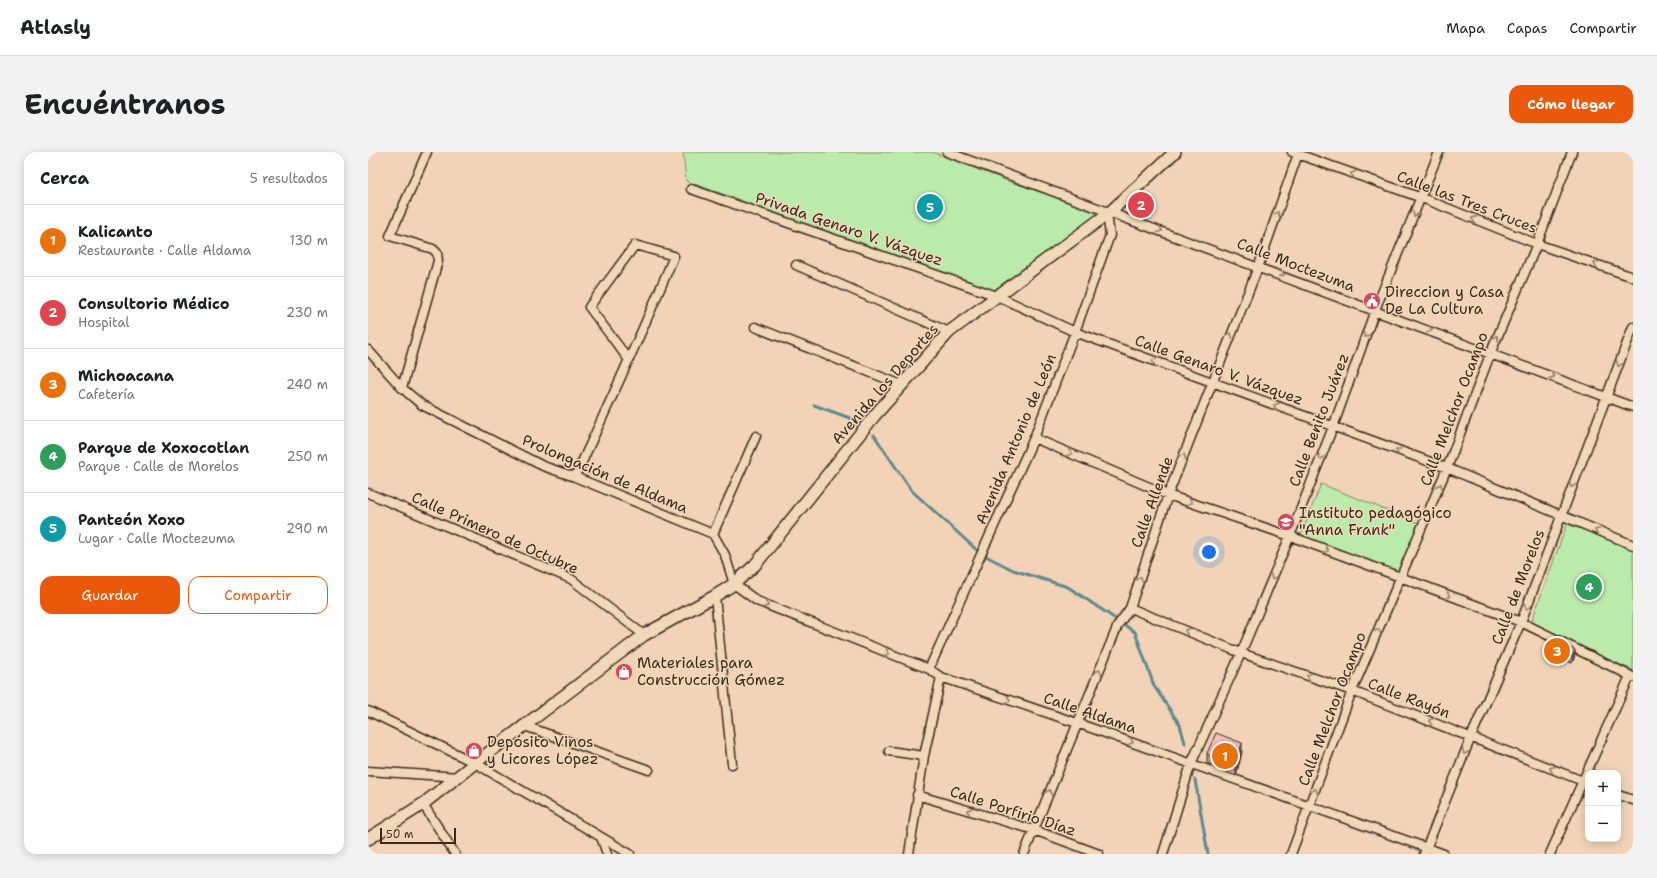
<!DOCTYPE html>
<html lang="es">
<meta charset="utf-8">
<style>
body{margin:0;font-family:"Shantell Sans",sans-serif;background:#f2f2f2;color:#202124}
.controls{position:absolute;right:12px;bottom:12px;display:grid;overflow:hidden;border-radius:8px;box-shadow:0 2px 10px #0003}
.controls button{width:36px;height:36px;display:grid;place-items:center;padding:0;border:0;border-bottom:1px solid #e0e0e0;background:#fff;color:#202124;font:20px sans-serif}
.scale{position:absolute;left:12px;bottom:10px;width:76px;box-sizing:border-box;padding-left:4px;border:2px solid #3b2a1e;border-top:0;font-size:11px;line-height:14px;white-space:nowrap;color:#3b2a1e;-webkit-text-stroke:3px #f0d8b8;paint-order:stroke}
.you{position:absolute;left:841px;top:400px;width:14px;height:14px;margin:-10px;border:3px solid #fff;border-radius:50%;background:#1a73e8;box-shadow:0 0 0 6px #1a73e833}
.badge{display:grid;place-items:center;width:26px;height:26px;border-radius:50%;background:#ea580c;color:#fff;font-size:13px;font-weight:700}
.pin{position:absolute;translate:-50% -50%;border:2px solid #fff;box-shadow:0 1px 4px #0006}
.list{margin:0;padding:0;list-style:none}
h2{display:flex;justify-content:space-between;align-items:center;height:52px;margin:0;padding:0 16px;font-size:17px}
h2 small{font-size:13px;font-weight:400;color:#757577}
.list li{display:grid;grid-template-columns:26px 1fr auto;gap:12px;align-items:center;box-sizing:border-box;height:72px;padding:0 16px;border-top:1px solid #e0e0e0}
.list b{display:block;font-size:15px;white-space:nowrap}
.list p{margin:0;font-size:13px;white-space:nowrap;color:#757577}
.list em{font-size:13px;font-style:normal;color:#757577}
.actions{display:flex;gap:8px;padding:12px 16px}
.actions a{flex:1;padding:9px 0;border:1px solid #ea580c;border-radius:12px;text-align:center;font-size:14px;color:#ea580c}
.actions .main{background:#ea580c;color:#fff}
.map{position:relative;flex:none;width:1265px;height:702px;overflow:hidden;border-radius:12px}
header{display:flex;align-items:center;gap:24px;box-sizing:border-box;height:56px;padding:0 20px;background:#fff;border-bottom:1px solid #e0e0e0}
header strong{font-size:19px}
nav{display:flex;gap:22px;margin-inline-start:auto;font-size:14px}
.intro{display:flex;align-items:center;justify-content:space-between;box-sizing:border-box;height:96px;padding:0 24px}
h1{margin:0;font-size:28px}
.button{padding:10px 18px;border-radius:12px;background:#ea580c;color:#fff;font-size:14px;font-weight:700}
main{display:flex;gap:24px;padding:0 24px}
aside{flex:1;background:#fff;border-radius:12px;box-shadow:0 2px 10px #0003}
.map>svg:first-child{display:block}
.green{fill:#bbebaa;stroke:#7b8a64}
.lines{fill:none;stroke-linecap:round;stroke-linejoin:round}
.stream{stroke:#60898b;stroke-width:3}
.street-casing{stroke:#3b2a1e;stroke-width:11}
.secondary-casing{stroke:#3b2a1e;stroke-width:14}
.street{stroke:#f0d8b8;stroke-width:8}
.secondary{stroke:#f0d8b8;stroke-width:11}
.wall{fill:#d7a39c;stroke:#3b2a1e}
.shaded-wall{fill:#af857f;stroke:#3b2a1e}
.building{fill:#fabeb5;stroke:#3b2a1e}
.oneway{stroke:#96816b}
.labels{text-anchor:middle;stroke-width:3;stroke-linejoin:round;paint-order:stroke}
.street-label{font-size:15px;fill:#3b2a1e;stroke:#f0d8b8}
.poi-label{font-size:15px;fill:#3b2a1e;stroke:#f0d8b8;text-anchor:start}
</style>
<header>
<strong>Atlasly</strong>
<nav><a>Mapa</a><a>Capas</a><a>Compartir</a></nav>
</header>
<div class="intro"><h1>Encuéntranos</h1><a class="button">Cómo llegar</a></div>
<main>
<aside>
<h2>Cerca<small>5 resultados</small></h2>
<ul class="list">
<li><span class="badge" style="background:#e8710a">1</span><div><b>Kalicanto</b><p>Restaurante · Calle Aldama</p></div><em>130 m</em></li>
<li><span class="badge" style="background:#e0444e">2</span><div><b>Consultorio Médico</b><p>Hospital</p></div><em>230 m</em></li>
<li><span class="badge" style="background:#e8710a">3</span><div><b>Michoacana</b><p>Cafetería</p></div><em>240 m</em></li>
<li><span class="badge" style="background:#2e9e5b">4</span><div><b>Parque de Xoxocotlan</b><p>Parque · Calle de Morelos</p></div><em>250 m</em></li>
<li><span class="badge" style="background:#0f9aa8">5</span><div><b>Panteón Xoxo</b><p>Lugar · Calle Moctezuma</p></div><em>290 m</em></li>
</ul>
<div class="actions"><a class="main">Guardar</a><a>Compartir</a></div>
</aside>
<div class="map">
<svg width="1265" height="702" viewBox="0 0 1265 702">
<rect width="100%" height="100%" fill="#f2d3b7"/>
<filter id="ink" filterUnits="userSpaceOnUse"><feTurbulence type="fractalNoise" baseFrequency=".025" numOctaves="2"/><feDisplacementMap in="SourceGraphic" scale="8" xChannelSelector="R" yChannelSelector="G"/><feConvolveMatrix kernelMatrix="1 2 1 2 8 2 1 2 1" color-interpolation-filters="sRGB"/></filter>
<g filter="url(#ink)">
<path class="green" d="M 315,0 L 564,0 L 640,29 L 739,62 L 629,144 L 601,129 L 318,29 Z
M 953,332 L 1051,371 L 1030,423 L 932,385 Z
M 1199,372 L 1265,396 L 1265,518 L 1162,474 Z"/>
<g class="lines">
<path class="stream" d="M 446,253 L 490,269
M 506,283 L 543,338 L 612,401 L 645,418 L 700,435 L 767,480 L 786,534 L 812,573 L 817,591
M 827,628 L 840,702"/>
<defs>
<path id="street" d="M 579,0 C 808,84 1037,168 1265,255
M 924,0 L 1054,46 L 1169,92 L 1265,125
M 323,37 L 629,144 L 707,180 L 1079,316 L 1265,393
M 428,113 L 581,180
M 387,175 L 534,233
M 0,198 L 34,236 L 54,253 L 175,314 L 207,325 L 345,382 L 357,403 L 366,432 L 389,449 L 561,517 L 573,525 L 709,571 L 1076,702
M 34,236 L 70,109 L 69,101 L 65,97 L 22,84 L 59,0
M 666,286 L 800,343 L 922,384 L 1153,470 L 1265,525
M 207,325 C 241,252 275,179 306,104 L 267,93 L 221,155 L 261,208
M 0,341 L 203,427 L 276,483
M 345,382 L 388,284
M 347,444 L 364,612
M 762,456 L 873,501 L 984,539 L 1220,631
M 561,517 L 666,286 L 707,180 L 742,83 L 739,62
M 0,559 L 107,611 L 262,702
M 157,574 L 281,618
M 521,599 L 556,604
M 0,619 L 91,625
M 549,643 L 666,678 L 731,702
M 1250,643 L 1265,648
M 55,652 L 87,702
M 233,685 L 239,702
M 541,702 L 556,604 L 573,525
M 656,702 L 750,473 L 762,456 L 800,343 L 891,113 L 930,2
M 795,702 L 823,612 L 873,501 L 922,384 L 965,275 L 1007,158 L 1071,0
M 923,702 L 984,539 L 1079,316 L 1123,200 L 1169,92 L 1204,0
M 1056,702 L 1103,585 L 1153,470 L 1265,175
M 1182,702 L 1262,524"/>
<path id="secondary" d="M 0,687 L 55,652 L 107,611 L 276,483 L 347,444 L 366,432 L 387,413 L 507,263 L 581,180 L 742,60 L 807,0"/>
</defs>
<use href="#street" class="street-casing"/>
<use href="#secondary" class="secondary-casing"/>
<use href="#street" class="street"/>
<use href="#secondary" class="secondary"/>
</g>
<path class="wall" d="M 1181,498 L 1207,503 L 1204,511 L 1181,503 Z
M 874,599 L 868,624 L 846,616 L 839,610 L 839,601 Z"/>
<path class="shaded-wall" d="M 1207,498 L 1207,503 L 1204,511 L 1204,505 Z
M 874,591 L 874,599 L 868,624 L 868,615 Z"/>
<path class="building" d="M 1184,488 L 1207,498 L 1204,505 L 1181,498 Z
M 848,581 L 874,591 L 868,615 L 846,608 L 839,601 Z"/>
<defs><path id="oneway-chevron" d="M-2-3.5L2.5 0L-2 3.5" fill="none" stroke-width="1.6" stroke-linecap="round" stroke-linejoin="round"/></defs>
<g class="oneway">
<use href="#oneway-chevron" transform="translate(985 22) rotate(-161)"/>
<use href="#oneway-chevron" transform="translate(909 62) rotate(-70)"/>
<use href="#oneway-chevron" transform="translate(1047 62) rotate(113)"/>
<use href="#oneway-chevron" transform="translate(1106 67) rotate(-159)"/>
<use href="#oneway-chevron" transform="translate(792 78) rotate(20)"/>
<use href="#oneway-chevron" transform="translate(1228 112) rotate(-161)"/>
<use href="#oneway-chevron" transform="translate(914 122) rotate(21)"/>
<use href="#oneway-chevron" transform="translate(1062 178) rotate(20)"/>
<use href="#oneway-chevron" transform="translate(862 183) rotate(-68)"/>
<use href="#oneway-chevron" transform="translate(998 183) rotate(110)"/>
<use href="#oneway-chevron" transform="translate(1128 186) rotate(-67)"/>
<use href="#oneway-chevron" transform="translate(786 209) rotate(-160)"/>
<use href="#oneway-chevron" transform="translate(1251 212) rotate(112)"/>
<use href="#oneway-chevron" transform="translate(1184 224) rotate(21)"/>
<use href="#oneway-chevron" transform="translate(908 254) rotate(-159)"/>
<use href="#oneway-chevron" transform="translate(1030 299) rotate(-160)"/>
<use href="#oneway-chevron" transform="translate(702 301) rotate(23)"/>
<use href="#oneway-chevron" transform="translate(815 304) rotate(-69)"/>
<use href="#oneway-chevron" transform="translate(953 305) rotate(112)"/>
<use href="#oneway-chevron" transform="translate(1204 333) rotate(111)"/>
<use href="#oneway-chevron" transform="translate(1072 334) rotate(-67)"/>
<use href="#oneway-chevron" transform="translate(822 350) rotate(19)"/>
<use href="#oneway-chevron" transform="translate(1229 379) rotate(-157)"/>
<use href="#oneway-chevron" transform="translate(958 398) rotate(21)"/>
<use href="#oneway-chevron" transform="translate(905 425) rotate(113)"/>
<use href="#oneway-chevron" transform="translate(772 427) rotate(-71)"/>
<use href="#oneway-chevron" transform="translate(1080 444) rotate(20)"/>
<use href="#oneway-chevron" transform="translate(398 453) rotate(22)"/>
<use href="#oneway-chevron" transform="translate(1159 455) rotate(110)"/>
<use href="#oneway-chevron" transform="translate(819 479) rotate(-158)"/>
<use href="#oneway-chevron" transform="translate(1010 479) rotate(-67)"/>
<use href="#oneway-chevron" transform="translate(519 501) rotate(21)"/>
<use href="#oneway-chevron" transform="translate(731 520) rotate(-67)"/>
<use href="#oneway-chevron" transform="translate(941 524) rotate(-161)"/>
<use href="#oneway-chevron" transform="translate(640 548) rotate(19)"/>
<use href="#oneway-chevron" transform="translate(1063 569) rotate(-159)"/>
<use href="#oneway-chevron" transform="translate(763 590) rotate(20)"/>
<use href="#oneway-chevron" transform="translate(1097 600) rotate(112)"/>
<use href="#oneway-chevron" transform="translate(1184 617) rotate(-158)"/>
<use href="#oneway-chevron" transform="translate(947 639) rotate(-70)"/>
<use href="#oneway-chevron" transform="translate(681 640) rotate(-68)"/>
<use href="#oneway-chevron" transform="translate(601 659) rotate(-163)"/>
</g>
</g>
<defs>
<symbol id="civic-disc" viewBox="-11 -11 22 22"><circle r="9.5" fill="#d1495b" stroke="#f0d8b8"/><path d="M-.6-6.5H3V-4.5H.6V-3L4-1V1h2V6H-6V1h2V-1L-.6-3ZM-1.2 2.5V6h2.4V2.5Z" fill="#fff"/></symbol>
<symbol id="school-disc" viewBox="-11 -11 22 22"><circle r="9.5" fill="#d1495b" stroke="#f0d8b8"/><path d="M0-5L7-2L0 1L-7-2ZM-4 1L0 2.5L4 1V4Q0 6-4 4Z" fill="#fff"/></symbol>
<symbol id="shop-disc" viewBox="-11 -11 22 22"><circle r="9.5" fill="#d1495b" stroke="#f0d8b8"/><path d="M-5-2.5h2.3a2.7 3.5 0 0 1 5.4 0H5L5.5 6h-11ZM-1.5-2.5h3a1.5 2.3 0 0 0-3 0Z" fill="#fff"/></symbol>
</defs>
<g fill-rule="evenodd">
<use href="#civic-disc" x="994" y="139" width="20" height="20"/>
<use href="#school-disc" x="908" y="360" width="20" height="20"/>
<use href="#shop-disc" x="246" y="510" width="20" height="20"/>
<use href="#shop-disc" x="96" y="589" width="20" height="20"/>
</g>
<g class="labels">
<g class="street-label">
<text transform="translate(1099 50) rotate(21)" y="5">Calle las Tres Cruces</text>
<text transform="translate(481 77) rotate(19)" y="5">Privada Genaro V. Vázquez</text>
<text transform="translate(928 113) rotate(21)" y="5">Calle Moctezuma</text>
<text transform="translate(851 218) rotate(20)" y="5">Calle Genaro V. Vázquez</text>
<text transform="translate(517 232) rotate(-49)" y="5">Avenida los Deportes</text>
<text transform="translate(1086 257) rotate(-69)" y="5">Calle Melchor Ocampo</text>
<text transform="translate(951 268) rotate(-69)" y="5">Calle Benito Juárez</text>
<text transform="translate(648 287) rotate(-67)" y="5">Avenida Antonio de León</text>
<text transform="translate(237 322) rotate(23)" y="5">Prolongación de Aldama</text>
<text transform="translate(784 350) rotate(-70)" y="5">Calle Allende</text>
<text transform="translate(127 381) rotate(24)" y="5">Calle Primero de Octubre</text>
<text transform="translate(1150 435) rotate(-69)" y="5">Calle de Morelos</text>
<text transform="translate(1041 546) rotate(21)" y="5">Calle Rayón</text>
<text transform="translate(964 557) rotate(-69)" y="5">Calle Melchor Ocampo</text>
<text transform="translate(722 561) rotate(19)" y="5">Calle Aldama</text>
<text transform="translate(645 659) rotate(18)" y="5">Calle Porfirio Díaz</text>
</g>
<g class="poi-label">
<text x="1017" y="145">Direccion y Casa<tspan x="1017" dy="17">De La Cultura</tspan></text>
<text x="931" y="366">Instituto pedagógico<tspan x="931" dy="17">"Anna Frank"</tspan></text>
<text x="269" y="516">Materiales para<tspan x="269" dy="17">Construcción Gómez</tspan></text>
<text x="119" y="595">Depósito Vinos<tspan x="119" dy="17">y Licores López</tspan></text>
</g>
</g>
</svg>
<div class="controls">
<button>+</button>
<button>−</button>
</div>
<div class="scale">50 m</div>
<div class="you"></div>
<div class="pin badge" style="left:857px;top:604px;background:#e8710a">1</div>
<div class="pin badge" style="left:773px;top:53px;background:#e0444e">2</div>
<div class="pin badge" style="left:1189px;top:499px;background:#e8710a">3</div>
<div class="pin badge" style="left:1221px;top:435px;background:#2e9e5b">4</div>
<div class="pin badge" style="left:562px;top:55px;background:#0f9aa8">5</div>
</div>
</main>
